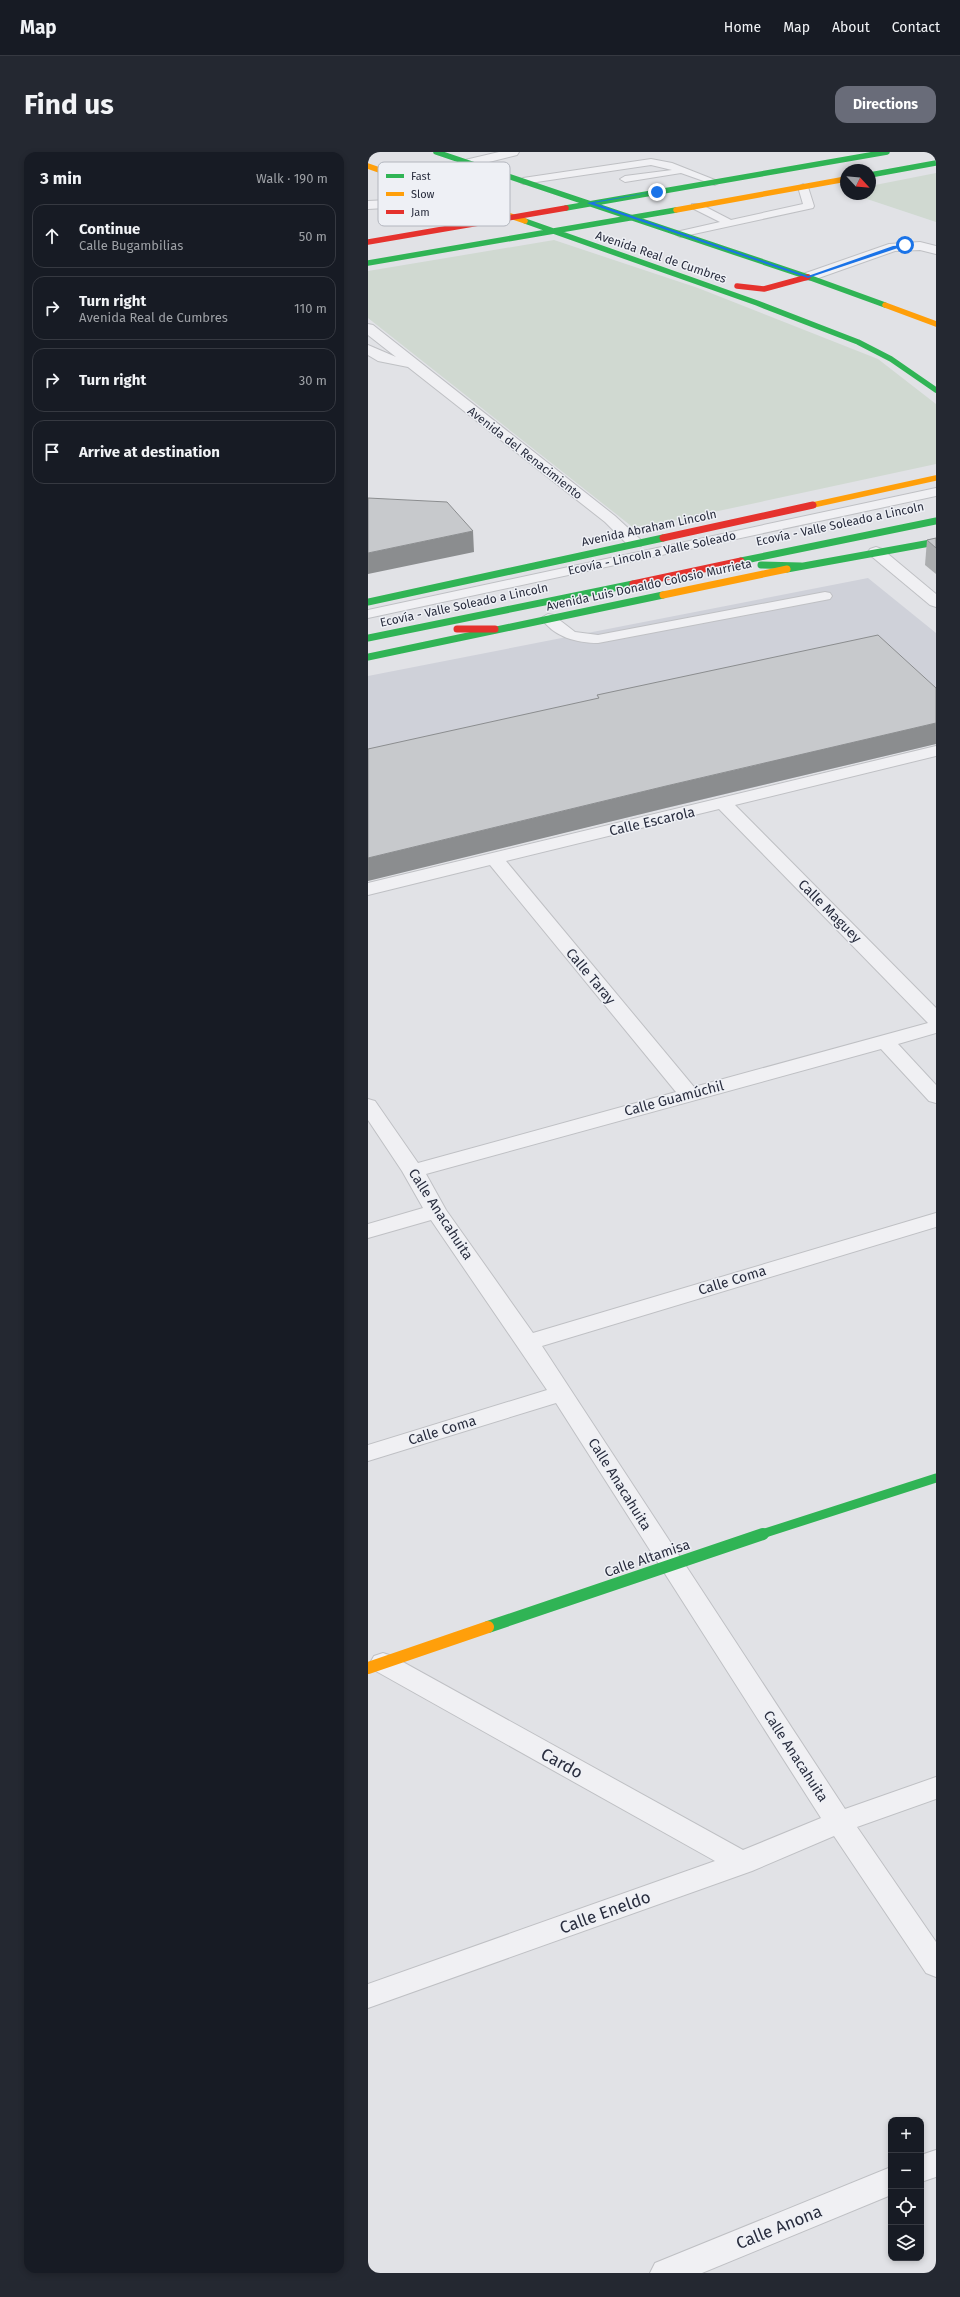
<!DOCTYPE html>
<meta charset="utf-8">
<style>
body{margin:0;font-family:"Fira Sans",sans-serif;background:#242831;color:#f1f3f6}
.controls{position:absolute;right:12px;bottom:12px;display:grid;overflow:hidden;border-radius:8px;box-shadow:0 2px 6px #0003}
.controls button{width:36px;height:36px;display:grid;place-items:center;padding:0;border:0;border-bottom:1px solid #363941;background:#171b24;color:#f1f3f6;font:20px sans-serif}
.compass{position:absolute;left:472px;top:12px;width:36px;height:36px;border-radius:50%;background:#171b24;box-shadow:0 2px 6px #0003;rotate:116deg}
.stop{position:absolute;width:12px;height:12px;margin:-9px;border:3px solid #1a73e8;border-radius:50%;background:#fff}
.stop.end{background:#1a73e8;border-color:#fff;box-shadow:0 1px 4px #0008}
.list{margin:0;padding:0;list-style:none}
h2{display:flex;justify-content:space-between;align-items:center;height:52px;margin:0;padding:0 16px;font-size:17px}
h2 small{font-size:13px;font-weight:400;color:#9ea1a6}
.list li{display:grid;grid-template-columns:26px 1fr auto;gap:12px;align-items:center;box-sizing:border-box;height:64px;margin:0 8px 8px;padding:0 8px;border:1px solid #363941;border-radius:12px}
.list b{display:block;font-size:15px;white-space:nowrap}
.list p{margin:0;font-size:13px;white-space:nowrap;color:#9ea1a6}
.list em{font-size:13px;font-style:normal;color:#9ea1a6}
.icon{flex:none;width:22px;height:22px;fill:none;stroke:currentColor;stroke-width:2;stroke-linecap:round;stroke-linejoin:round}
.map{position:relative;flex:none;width:568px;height:2121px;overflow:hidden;border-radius:12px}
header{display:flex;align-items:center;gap:24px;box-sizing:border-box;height:56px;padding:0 20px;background:#171b24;border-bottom:1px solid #363941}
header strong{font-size:19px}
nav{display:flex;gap:22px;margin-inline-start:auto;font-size:14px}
.intro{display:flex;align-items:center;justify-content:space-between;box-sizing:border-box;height:96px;padding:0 24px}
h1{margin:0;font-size:28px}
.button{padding:10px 18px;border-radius:12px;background:#696c79;color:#fff;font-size:14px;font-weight:700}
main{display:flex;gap:24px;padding:0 24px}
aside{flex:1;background:#171b24;border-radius:12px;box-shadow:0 2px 6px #0003}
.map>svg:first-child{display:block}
.built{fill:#cfd1d9}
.green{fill:#d0d9d1}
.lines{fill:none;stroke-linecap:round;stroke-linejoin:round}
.lane-casing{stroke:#bfc0c4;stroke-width:2}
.street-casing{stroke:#bfc0c4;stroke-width:2}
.lane{fill:#f0f0f3;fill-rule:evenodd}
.street{fill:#f0f0f3;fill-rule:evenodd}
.fast-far3{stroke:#30b455;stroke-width:5.5}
.fast-far2{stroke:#30b455;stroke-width:7}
.fast-far1{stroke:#30b455;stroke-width:9}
.fast{stroke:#30b455;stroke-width:12}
.slow-far2{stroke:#ff9f0a;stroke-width:5.5}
.slow-far1{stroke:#ff9f0a;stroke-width:7}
.slow{stroke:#ff9f0a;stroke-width:12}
.jam-far1{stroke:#e5322d;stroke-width:5.5}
.jam{stroke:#e5322d;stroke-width:7}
.wall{fill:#abadaf}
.shaded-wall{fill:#8b8d8f}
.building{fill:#c7c9cc;stroke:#8b8d8f}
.route{fill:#1a73e8}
.labels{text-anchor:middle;stroke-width:3;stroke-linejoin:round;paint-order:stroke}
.far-street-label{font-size:12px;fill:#292d3e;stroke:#eef0f5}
.street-label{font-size:14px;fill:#292d3e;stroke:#eef0f5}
.near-street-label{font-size:17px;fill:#292d3e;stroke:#eef0f5}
.key{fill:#eef0f5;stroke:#b3b6be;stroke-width:1}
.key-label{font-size:11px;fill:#292d3e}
</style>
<header>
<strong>Map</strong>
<nav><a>Home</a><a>Map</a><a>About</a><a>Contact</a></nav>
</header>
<div class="intro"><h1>Find us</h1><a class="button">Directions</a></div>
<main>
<aside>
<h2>3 min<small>Walk · 190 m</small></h2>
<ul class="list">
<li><svg class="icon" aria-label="ahead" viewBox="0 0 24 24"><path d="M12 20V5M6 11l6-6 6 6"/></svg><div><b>Continue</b><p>Calle Bugambilias</p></div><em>50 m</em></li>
<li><svg class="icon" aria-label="right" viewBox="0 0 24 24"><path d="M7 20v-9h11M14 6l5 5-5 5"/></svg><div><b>Turn right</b><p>Avenida Real de Cumbres</p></div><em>110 m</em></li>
<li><svg class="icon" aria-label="right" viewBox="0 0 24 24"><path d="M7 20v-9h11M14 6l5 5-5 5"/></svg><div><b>Turn right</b></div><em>30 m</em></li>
<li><svg class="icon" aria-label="arrive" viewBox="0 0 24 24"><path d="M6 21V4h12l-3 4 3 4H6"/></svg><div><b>Arrive at destination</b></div></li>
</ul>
</aside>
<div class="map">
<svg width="568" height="2121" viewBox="0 0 568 2121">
<rect width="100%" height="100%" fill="#e1e2e6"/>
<path class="built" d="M 500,426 L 568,481 L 568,592 L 0,727 L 0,524 Z"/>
<path class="green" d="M 568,21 L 568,70 L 484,42 L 502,42 L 502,34 Z
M 186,88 L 330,136 L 510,207 L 568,252 L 568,312 L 267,377 L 0,166 L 0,119 Z"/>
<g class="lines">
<defs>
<path id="lane" d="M 283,7 L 304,11 L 352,30 L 347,33 L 313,21 L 257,30 L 252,27 L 257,24 L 304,18 L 283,13 L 155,32 L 150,29 L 155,26 Z
M 435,32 L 440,35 L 446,54 L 445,56 L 312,85 L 307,82 L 308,80 L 352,70 L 324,56 L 324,52 L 332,52 L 363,68 L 435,52 L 430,35 Z
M 568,336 L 568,344 L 0,466 L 0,458 Z
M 457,440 L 462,441 L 464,444 L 462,447 L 230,491 C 209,491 186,485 173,466 L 180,462 L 185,463 L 207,480 L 230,483 Z"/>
<path id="street" d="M 131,0 L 151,0 L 149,3 L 101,15 L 95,11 L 97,8 Z
M 98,44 L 102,45 L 104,48 L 102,51 L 0,57 L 0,49 Z
M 552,90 L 568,94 L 568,102 L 552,98 L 527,99 L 445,128 L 435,128 L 433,125 L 435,122 L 521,92 Z
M 0,172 L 5,173 L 247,364 L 273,388 L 275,391 L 273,394 L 261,394 L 237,370 L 40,215 L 10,209 L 0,203 L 0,193 L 28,205 L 0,183 Z
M 508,395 L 514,397 L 568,442 L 568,455 L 562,453 L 502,403 L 500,400 L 502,397 Z
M 568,594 L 568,604 L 367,653 L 568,856 L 568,881 L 530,892 L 568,933 L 568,951 L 561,949 L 513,897 L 58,1022 L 78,1058 L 165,1181 L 568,1061 L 568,1075 L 174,1194 L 477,1657 L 568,1625 L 568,1647 L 489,1675 L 568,1790 L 568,1825 L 558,1821 L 466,1684 L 384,1719 L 0,1856 L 0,1832 L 347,1709 L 6,1518 L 2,1511 L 6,1504 L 15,1501 L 24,1504 L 375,1698 L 453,1666 L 188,1251 L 0,1309 L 0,1293 L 179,1238 L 63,1068 L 0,1086 L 0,1072 L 55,1056 L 34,1019 L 0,968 L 0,947 L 7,949 L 50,1011 L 308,940 L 122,713 L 0,743 L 0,731 ZM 351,657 L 560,871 L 326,935 L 138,709 Z
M 568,1998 L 568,2025 L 553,2030 L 553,2003 Z
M 523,2015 L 523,2043 L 334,2121 L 282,2121 L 287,2111 Z"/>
</defs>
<use href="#lane" class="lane-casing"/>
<use href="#street" class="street-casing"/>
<use href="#lane" class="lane"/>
<use href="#street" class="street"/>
<path class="fast-far3" d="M 68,0 L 440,125 L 517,153
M 502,23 L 568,11
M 198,56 L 519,0
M 157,69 L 389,151 L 490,190 L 523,207 L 568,238
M 0,111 L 308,58"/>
<path class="fast-far2" d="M 373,409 L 568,369
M 393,413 L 433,414
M 419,417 L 568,390
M 0,450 L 295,386
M 0,486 L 265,432
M 0,505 L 295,443"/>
<path class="fast-far1" d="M 391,1383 L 568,1326"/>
<path class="fast" d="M 120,1475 L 395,1382"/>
<path class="slow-far2" d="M 0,14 L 157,69
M 308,58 L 478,27
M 517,153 L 568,172
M 445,353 L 568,326"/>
<path class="slow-far1" d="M 295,443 L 419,417"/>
<path class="slow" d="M 0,1516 L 120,1475"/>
<path class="jam-far1" d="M 0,90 L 198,56
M 369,134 L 396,137 L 440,125
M 441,354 L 445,353"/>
<path class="jam" d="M 295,386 L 445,353
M 265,432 L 373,409
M 89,477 L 127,477"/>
</g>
<path class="wall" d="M 568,386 L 568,422 L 557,413 L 559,388 Z"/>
<path class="shaded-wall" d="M 105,379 L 106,400 L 0,422 L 0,401 Z
M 568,571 L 568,592 L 298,656 L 0,729 L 0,706 L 298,634 Z"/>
<path class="building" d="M 0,346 L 79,350 L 105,379 L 0,401 Z
M 568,386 L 568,396 L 559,388 Z
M 510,483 L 568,536 L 568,571 L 298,634 L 0,706 L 0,597 L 231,546 L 229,543 Z"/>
<path class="route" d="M 290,39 L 226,51 L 440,124 L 525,94 L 539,93 L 440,126 L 219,51 Z"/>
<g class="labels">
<g class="far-street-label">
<text transform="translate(293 105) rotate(19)" y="4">Avenida Real de Cumbres</text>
<text transform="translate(157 301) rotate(38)" y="4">Avenida del Renacimiento</text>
<text transform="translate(472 372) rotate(-12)" y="4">Ecovía - Valle Soleado a Lincoln</text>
<text transform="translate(281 376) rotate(-12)" y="4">Avenida Abraham Lincoln</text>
<text transform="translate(284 401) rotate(-12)" y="4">Ecovía - Lincoln a Valle Soleado</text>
<text transform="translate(281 433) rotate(-12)" y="4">Avenida Luis Donaldo Colosio Murrieta</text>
<text transform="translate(96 453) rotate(-12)" y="4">Ecovía - Valle Soleado a Lincoln</text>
</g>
<g class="street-label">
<text transform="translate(284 669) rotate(-13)" y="5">Calle Escarola</text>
<text transform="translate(462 759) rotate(45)" y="5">Calle Maguey</text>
<text transform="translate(223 824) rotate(50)" y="5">Calle Taray</text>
<text transform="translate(306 946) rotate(-15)" y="5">Calle Guamúchil</text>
<text transform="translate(73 1062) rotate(57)" y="5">Calle Anacahuita</text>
<text transform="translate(364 1128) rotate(-17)" y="5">Calle Coma</text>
<text transform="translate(74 1278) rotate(-17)" y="5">Calle Coma</text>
<text transform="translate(252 1332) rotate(58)" y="5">Calle Anacahuita</text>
<text transform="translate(279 1406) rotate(-19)" y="5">Calle Altamisa</text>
<text transform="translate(428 1604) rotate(57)" y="5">Calle Anacahuita</text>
</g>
<g class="near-street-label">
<text transform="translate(194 1611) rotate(29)" y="6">Cardo</text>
<text transform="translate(237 1760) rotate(-20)" y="6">Calle Eneldo</text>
<text transform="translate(411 2075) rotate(-22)" y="6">Calle Anona</text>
</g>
</g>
<rect x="10" y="10" width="132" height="64" rx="6" class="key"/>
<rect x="18" y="22" width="18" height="4" fill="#30b455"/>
<rect x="18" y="40" width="18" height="4" fill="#ff9f0a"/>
<rect x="18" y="58" width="18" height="4" fill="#e5322d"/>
<g class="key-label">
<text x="43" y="28">Fast</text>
<text x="43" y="46">Slow</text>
<text x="43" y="64">Jam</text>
</g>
</svg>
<div class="controls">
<button>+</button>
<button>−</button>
<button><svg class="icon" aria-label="locate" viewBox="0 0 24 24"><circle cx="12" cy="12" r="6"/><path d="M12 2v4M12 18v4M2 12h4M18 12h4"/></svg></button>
<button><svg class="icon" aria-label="layers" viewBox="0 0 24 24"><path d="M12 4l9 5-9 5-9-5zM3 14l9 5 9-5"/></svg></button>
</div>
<svg class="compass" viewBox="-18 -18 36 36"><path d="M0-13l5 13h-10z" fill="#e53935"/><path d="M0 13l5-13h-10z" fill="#9ea1a6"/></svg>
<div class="stop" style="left:537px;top:93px"></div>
<div class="stop end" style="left:289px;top:40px"></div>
</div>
</main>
